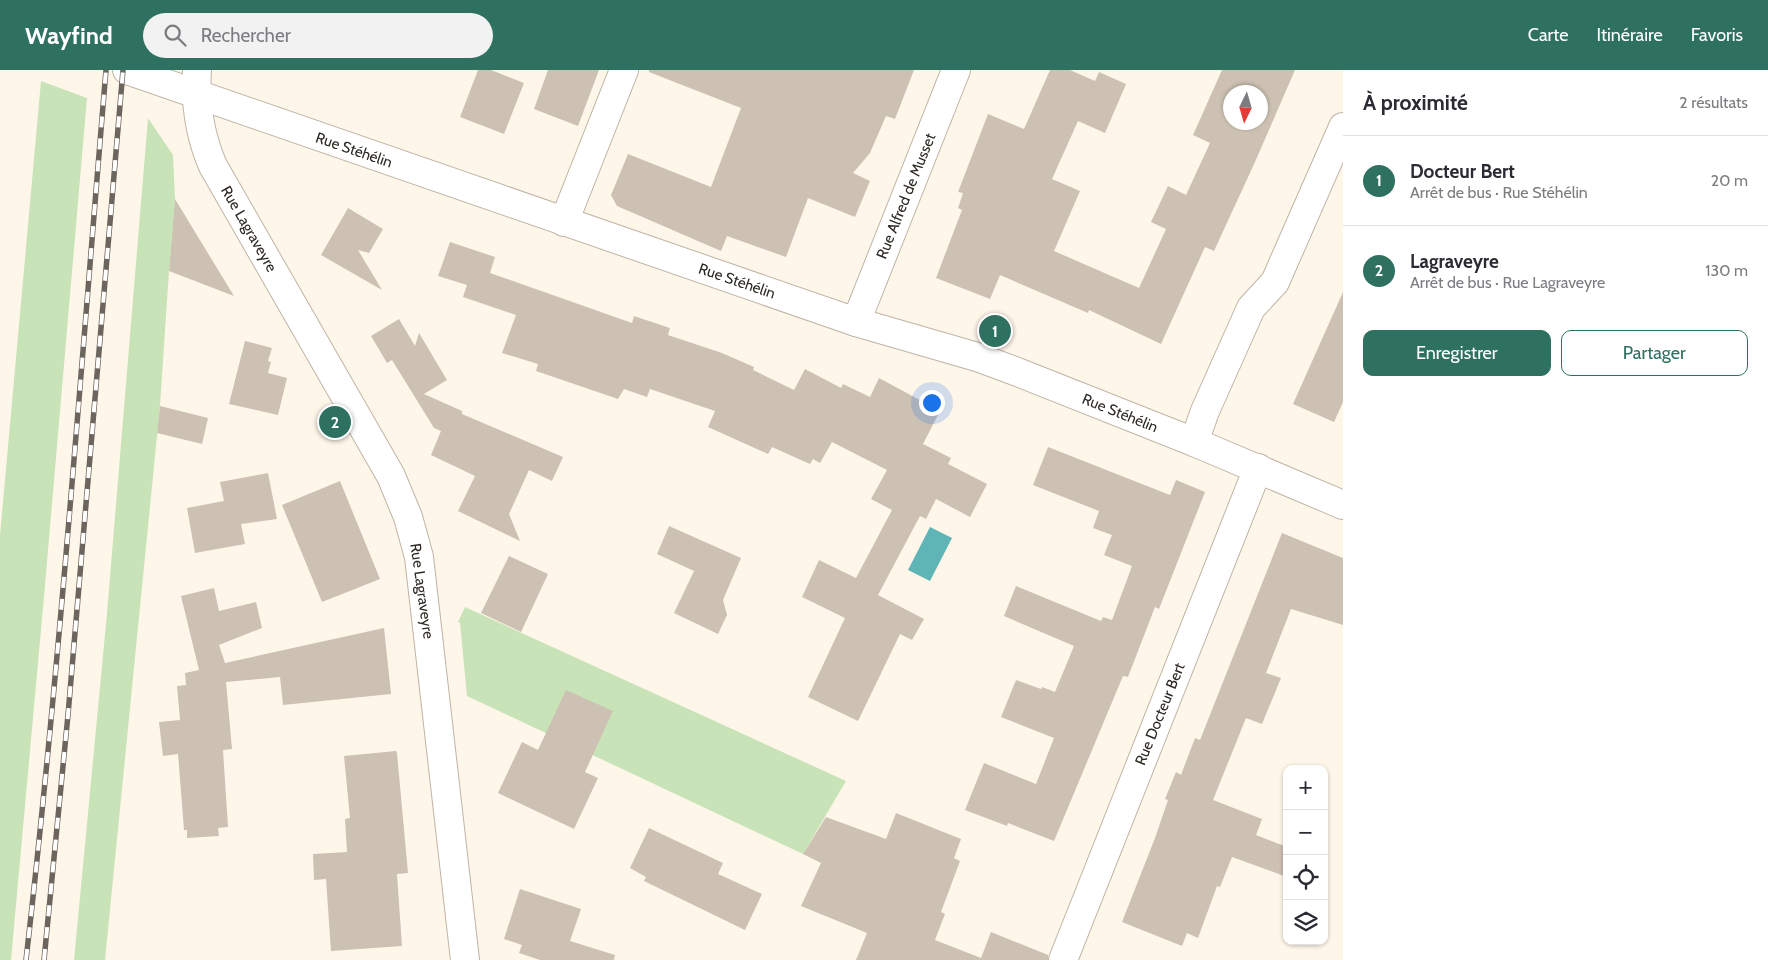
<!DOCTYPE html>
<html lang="fr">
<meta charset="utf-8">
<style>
body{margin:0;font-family:Cabin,sans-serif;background:#f2f2f3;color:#2b2b33}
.controls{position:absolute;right:15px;bottom:15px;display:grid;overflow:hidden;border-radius:10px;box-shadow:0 1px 4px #0004}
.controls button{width:45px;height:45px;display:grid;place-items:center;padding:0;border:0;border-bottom:1px solid #e1e1e2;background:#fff;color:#2b2b33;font:25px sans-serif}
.compass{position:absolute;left:1223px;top:15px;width:45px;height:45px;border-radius:50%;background:#fff;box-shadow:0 1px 4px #0004;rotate:185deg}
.you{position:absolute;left:931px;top:332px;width:18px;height:18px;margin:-12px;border:4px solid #fff;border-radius:50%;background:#1a73e8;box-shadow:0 0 0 8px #1a73e833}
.badge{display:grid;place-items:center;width:32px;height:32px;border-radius:50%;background:#2f7160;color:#fff;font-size:16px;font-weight:700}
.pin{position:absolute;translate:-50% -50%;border:2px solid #fff;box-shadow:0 1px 5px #0006}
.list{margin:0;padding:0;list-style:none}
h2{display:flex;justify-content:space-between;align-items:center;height:65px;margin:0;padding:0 20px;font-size:21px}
h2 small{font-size:16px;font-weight:400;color:#7c7c81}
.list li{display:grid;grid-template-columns:32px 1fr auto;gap:15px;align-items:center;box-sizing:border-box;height:90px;padding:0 20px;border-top:1px solid #e1e1e2}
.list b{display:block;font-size:19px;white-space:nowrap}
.list p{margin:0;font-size:16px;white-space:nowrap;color:#7c7c81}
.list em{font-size:16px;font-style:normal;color:#7c7c81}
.actions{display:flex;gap:10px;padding:15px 20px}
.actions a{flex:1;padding:11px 0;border:1px solid #2f7160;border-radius:10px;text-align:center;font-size:18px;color:#2f7160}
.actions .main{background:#2f7160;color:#fff}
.icon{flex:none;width:28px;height:28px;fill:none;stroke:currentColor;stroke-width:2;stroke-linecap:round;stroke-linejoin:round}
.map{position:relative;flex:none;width:1343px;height:890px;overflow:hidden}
header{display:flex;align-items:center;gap:30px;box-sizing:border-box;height:70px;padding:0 25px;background:#2f7160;color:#fff}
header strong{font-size:24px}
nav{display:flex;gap:28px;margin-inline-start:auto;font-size:18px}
.search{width:350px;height:45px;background:#f2f2f3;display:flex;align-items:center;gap:12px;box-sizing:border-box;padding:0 18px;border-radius:28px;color:#7c7c81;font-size:19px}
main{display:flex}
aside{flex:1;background:#fff}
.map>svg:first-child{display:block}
.green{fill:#c9e3b8}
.water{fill:#5fb5b6}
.building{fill:#ccc1b2;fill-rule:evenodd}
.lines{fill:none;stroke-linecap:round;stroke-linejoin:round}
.street-casing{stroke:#bfb4a5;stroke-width:30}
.secondary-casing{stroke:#bfb4a5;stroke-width:30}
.street{stroke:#fff;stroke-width:28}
.secondary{stroke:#fff;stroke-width:28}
.rail-casing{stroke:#6b655d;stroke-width:5.5}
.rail{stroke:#fff;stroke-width:4;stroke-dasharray:11;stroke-linecap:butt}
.labels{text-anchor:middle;stroke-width:5;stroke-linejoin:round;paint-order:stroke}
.street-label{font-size:15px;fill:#2d2923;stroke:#fff}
</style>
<header>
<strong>Wayfind</strong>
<div class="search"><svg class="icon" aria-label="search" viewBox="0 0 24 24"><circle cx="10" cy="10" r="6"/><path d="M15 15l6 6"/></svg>Rechercher</div>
<nav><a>Carte</a><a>Itinéraire</a><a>Favoris</a></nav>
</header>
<main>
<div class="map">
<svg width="1343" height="890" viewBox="0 0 1343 890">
<rect width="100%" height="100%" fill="#fff6ea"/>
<path class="green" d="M 41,11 L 87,28 L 44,527 L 11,890 L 0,890 L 0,465 Z
M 148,48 L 173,85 L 175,129 L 169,201 L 160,336 L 105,890 L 74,890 L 107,543 Z
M 465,537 L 846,711 L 803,784 L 467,626 L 460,553 L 458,552 Z"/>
<path class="water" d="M 930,457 L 952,468 L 930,511 L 908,500 Z"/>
<path class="building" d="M 478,0 L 491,0 L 524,13 L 504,64 L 460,47 Z
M 548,0 L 599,0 L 578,56 L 534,39 Z
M 649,0 L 914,0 L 895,49 L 886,46 L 870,83 L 853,103 L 870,111 L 855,147 L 808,128 L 786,187 L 727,166 L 721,181 L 617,136 L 611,125 L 628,84 L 711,117 L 741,38 L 649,2 Z
M 1050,0 L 1070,0 L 1095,11 L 1099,2 L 1126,14 L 1105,63 L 1078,51 L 1052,109 L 1080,121 L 1054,181 L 1139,218 L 1166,159 L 1151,152 L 1168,116 L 1186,125 L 1210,73 L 1193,65 L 1222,0 L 1295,0 L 1255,92 L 1214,181 L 1205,177 L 1161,274 L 1089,240 L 1088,243 L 1000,205 L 990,229 L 936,208 L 962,140 L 958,138 L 963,123 L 958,122 L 988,44 L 1024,59 ZM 1230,22 L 1260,22 L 1260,52 L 1230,52 Z
M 175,129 L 234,226 L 169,201 Z
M 348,138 L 383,159 L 369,183 L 358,180 L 382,220 L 321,185 Z
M 450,172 L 495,187 L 490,203 L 632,253 L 634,246 L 670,258 L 668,265 L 722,283 L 754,297 L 753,300 L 794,320 L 805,299 L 841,318 L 843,314 L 870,327 L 879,308 L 940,341 L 923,374 L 951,388 L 948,394 L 987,414 L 970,447 L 936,429 L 926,449 L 920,446 L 878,525 L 924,549 L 912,570 L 900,564 L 858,651 L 808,627 L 845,548 L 802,527 L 819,490 L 856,508 L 892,440 L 871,429 L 887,400 L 832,372 L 820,393 L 813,389 L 810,394 L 772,377 L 768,384 L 708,357 L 715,341 L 650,319 L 647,327 L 624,319 L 618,329 L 536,301 L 538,294 L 502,283 L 516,245 L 463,227 L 467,215 L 438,206 Z
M 1343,222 L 1343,332 L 1334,352 L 1293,334 Z
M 399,249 L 415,276 L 419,263 L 447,310 L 424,324 L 462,341 L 462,344 L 563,387 L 552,411 L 529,400 L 509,444 L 520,471 L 458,441 L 475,406 L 431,385 L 441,361 L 434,358 L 392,290 L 387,293 L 371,266 Z
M 245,271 L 272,278 L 268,291 L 271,292 L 268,303 L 287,308 L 278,345 L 229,334 Z
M 160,336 L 208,348 L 202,374 L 157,363 Z
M 1048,377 L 1170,425 L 1176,410 L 1205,422 L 1159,539 L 1155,537 L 1128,607 L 1123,606 L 1054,771 L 1008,753 L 1007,756 L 965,740 L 984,693 L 1036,714 L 1054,668 L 1001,647 L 1016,610 L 1041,619 L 1042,617 L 1055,622 L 1074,576 L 1004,546 L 1016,516 L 1101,551 L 1103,547 L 1112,550 L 1132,496 L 1104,485 L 1112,465 L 1093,458 L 1099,441 L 1033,415 Z
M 268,403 L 277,449 L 241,454 L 245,474 L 195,483 L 187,438 L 224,431 L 220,412 Z
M 340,411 L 380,509 L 322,532 L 282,435 Z
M 669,456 L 741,488 L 723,530 L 727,545 L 718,564 L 674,543 L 694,501 L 657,484 Z
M 1282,463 L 1343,488 L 1343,555 L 1291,539 L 1266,603 L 1281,608 L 1262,654 L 1246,648 L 1213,730 L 1262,749 L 1256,765 L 1287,777 L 1287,807 L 1232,787 L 1220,817 L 1217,816 L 1198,868 L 1187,863 L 1182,876 L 1122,852 L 1155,768 L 1168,730 L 1165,729 L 1176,702 L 1181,705 L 1195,668 L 1200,670 Z
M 509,486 L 548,504 L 521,562 L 481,543 Z
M 214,518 L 219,541 L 256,532 L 262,558 L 219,575 L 225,593 L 384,558 L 391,624 L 283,635 L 280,607 L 226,612 L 232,679 L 223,680 L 228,757 L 218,758 L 219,766 L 187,768 L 187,760 L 184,760 L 178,684 L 163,686 L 159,652 L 180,650 L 177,616 L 186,615 L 185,603 L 199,600 L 181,526 Z
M 566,620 L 613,641 L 585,702 L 598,708 L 574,759 L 498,723 L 522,672 L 538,680 Z
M 396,681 L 397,683 L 408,803 L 397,804 L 402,876 L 331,881 L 326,809 L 314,810 L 313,784 L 347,782 L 345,749 L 350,748 L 344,686 Z
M 896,743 L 961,769 L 954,788 L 960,791 L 941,842 L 945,844 L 935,870 L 981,888 L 991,862 L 1048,885 L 1048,890 L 856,890 L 867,863 L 801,836 L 821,793 L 803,784 L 826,747 L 886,769 Z
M 649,758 L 723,793 L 718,804 L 762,824 L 745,860 L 644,811 L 646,807 L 630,798 Z
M 520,819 L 581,839 L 570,871 L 615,885 L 614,890 L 540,890 L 519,883 L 522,875 L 504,869 Z"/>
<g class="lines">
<defs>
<path id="street" d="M 197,0 C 195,34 199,64 213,96 L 391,406 L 408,447 L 419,487 L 465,890
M 564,152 L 624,0
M 856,252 L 956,0
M 1194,372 L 1205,341 L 1251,238 L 1275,212 L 1343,57
M 1063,890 L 1258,398"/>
<path id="secondary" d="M 127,0 L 856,252 L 977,287 L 1020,303 L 1194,372 L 1343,435"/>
</defs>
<use href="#street" class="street-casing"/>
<use href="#secondary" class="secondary-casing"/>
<use href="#street" class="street"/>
<use href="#secondary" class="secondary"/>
<defs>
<path id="rail" d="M 26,890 C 60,594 81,297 106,0
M 44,890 L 68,645 L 123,0"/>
</defs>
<use href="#rail" class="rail-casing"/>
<use href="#rail" class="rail"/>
</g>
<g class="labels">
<g class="street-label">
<text transform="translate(354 80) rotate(19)" y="5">Rue Stéhélin</text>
<text transform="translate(906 126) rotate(-68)" y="5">Rue Alfred de Musset</text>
<text transform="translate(249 159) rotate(60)" y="5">Rue Lagraveyre</text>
<text transform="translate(737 211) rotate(19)" y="5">Rue Stéhélin</text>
<text transform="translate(1120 343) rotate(22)" y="5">Rue Stéhélin</text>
<text transform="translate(422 521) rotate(82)" y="5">Rue Lagraveyre</text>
<text transform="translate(1160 644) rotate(-68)" y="5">Rue Docteur Bert</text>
</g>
</g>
</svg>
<div class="controls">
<button>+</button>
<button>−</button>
<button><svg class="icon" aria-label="locate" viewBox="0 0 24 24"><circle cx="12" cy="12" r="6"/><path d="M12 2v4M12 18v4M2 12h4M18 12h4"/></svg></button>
<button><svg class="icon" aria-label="layers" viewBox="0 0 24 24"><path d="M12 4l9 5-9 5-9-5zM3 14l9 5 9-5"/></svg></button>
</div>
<svg class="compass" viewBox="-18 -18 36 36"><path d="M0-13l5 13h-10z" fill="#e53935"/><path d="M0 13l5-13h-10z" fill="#7c7c81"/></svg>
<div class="you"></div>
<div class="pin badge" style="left:995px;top:261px">1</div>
<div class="pin badge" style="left:335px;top:352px">2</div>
</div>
<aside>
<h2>À proximité<small>2 résultats</small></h2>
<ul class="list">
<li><span class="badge">1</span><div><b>Docteur Bert</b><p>Arrêt de bus · Rue Stéhélin</p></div><em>20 m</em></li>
<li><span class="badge">2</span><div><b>Lagraveyre</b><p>Arrêt de bus · Rue Lagraveyre</p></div><em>130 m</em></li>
</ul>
<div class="actions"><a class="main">Enregistrer</a><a>Partager</a></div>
</aside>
</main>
